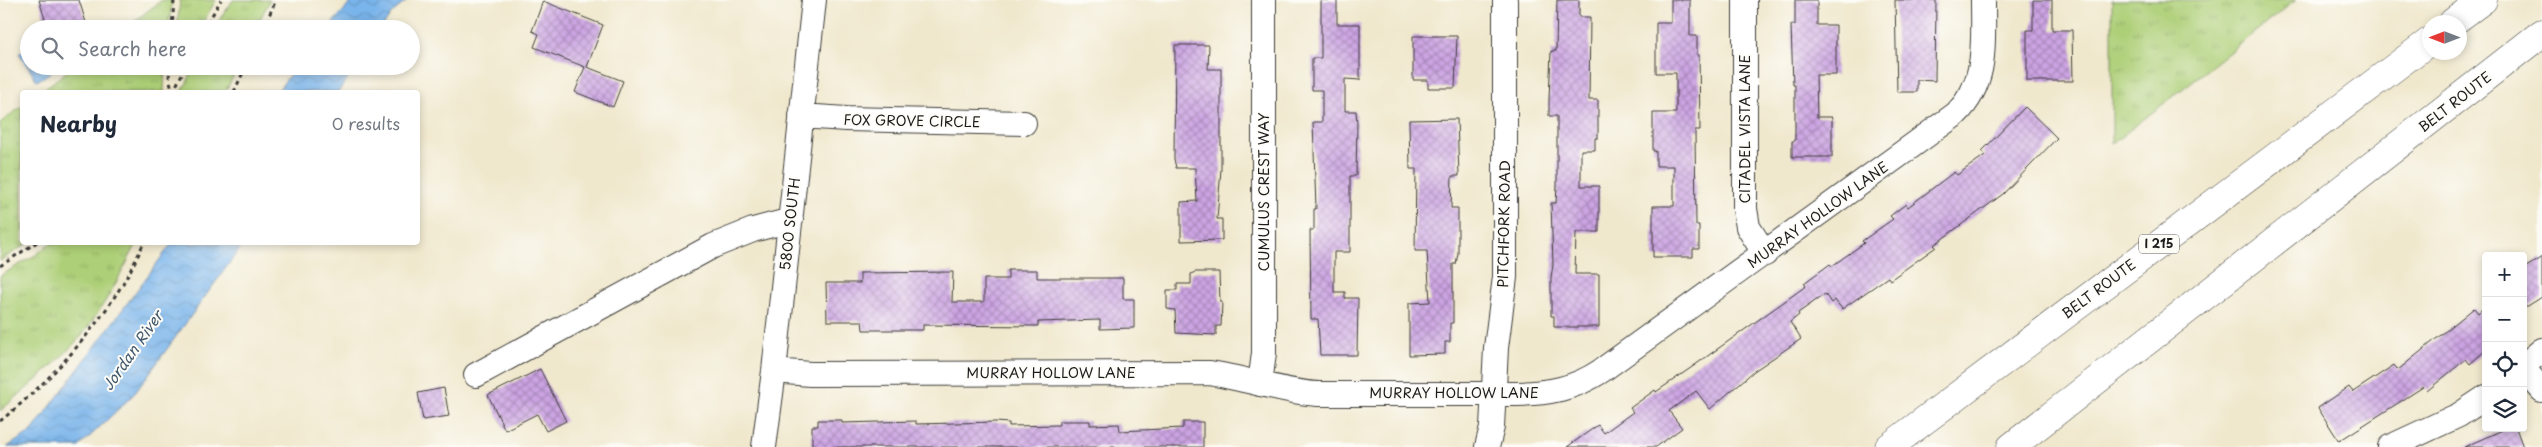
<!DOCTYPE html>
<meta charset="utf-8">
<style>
body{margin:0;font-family:"Playpen Sans",sans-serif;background:#f2f2f3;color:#1f2937}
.controls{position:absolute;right:15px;bottom:15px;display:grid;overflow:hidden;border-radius:5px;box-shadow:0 2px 8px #0003}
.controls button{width:45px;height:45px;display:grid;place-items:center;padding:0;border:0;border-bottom:1px solid #e0e1e3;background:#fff;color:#1f2937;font:25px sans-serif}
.compass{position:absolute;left:2422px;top:15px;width:45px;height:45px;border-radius:50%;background:#fff;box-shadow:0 2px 8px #0003;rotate:270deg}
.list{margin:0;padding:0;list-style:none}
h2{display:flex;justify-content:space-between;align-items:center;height:65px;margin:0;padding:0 20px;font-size:21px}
h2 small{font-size:16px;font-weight:400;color:#747a83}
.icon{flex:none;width:28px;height:28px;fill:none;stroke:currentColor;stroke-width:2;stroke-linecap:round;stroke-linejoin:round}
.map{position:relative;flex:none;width:2542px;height:447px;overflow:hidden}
.search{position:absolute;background:#fff;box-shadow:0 2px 8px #0003;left:20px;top:20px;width:400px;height:55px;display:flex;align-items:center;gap:12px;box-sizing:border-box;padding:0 18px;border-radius:28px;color:#747a83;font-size:19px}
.panel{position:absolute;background:#fff;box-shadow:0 2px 8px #0003;left:20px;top:90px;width:400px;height:155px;border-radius:5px}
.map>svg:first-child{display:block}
.grass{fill:url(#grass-tufts);stroke:#64764a}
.water{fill:url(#water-waves);stroke:#4a6883}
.building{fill:url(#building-cross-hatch)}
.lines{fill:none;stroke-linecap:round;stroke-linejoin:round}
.minor-casing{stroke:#3c3b37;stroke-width:26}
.highway-casing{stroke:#3c3b37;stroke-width:29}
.path{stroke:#3c3b37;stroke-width:3;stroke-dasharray:4 4;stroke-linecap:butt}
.minor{stroke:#fff;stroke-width:24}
.highway{stroke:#fff;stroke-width:28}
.labels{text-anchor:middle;stroke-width:4;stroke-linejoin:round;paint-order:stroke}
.shield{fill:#fdfcf7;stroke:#605f5e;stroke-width:1}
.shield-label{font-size:12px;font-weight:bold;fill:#1c1c1c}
.street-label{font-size:14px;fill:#1c1c1c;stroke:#fdfcf7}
.water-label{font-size:15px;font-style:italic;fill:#41596e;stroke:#fdfcf7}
</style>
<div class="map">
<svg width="2542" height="447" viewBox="0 0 2542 447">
<defs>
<pattern id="grass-tufts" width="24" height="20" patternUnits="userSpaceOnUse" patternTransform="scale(1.25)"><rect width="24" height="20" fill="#adcf77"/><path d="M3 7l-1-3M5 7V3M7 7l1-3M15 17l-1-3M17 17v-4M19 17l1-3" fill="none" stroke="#94b166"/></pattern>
<pattern id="water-waves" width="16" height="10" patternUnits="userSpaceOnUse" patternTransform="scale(1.25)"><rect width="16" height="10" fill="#79b4ea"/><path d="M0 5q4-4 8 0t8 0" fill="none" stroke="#689ac8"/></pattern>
<pattern id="building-cross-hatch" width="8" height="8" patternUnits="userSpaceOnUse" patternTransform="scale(1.25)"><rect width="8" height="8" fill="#cca4e3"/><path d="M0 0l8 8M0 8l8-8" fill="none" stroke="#a585b7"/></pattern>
</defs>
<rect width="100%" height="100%" fill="#fdfcf7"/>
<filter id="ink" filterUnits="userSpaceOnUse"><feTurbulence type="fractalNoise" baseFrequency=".02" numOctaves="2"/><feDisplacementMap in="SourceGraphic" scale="10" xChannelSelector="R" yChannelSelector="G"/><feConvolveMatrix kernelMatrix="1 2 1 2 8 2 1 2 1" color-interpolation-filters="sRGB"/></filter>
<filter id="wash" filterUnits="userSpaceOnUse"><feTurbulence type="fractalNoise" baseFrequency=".0096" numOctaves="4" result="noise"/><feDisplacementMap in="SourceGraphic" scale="20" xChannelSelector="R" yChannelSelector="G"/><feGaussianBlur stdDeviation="1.12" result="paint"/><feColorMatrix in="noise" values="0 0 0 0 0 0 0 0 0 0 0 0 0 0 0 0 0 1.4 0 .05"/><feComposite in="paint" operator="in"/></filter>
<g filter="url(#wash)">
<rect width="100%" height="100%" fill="#f0e8cd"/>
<path class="grass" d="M 162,0 L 172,0 L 169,29 L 124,29 Z
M 180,0 L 216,0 L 199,29 L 177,29 Z
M 233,0 L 270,0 L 255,29 L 213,29 Z
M 2112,0 L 2296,0 L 2112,144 Z
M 74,66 L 165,66 L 164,92 L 40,92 Z
M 195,66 L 239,66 L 225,92 L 182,92 Z
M 22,106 L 22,242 L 28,243 L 0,261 L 0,123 Z
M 50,243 L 137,243 C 121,274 104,307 82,335 C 58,363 28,387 0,411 L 0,276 L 37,254 Z"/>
<path class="water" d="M 353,0 L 408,0 L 392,13 L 381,29 L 327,29 Z
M 29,47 L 29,66 L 47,66 L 51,72 L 37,81 L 19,53 Z
M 296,66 L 356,66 L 338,92 L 277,92 Z
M 172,243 L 244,243 L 135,393 L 79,447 L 7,447 L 32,431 Z"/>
<g id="blocks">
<path class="building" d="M 39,0 L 79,0 L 88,29 L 48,29 Z
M 1321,0 L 1337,0 L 1337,24 L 1360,24 L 1360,80 L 1345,79 L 1345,111 L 1356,111 L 1357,123 L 1356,176 L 1350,176 L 1350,252 L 1334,252 L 1334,292 L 1345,292 L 1345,298 L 1358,298 L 1357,355 L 1320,355 L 1318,319 L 1311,319 L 1310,230 L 1314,230 L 1314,209 L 1316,209 L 1313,122 L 1322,122 L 1322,90 L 1312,90 L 1312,58 L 1321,58 Z
M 1557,0 L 1579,0 L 1579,17 L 1590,17 L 1589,100 L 1598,100 L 1598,138 L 1595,138 L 1595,150 L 1581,150 L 1581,186 L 1599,186 L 1599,232 L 1576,232 L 1575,274 L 1599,274 L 1599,327 L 1554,327 L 1554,316 L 1551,316 L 1551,277 L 1553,265 L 1551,203 L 1556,203 L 1557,186 L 1557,116 L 1549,116 L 1549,100 L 1551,51 L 1556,51 Z
M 1671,0 L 1690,0 L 1690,36 L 1697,36 L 1697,55 L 1699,55 L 1700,130 L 1695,130 L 1696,225 L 1699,225 L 1699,249 L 1693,249 L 1693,257 L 1653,257 L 1653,206 L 1674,206 L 1674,166 L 1656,166 L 1656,151 L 1653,151 L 1653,113 L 1676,113 L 1676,73 L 1656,73 L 1656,23 L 1671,23 Z
M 1795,0 L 1817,0 L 1817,25 L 1836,25 L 1836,75 L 1816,75 L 1817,117 L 1832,117 L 1832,157 L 1792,157 L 1792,141 L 1795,141 L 1795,85 L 1793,85 L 1791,25 L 1795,25 Z
M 1895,0 L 1936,0 L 1935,81 L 1917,80 L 1917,92 L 1897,92 Z
M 2033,0 L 2052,0 L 2052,30 L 2072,30 L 2073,81 L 2027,81 L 2027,30 L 2033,30 Z
M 543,1 L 603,25 L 587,67 L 623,81 L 613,107 L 575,92 L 585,67 L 534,47 L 539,34 L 532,31 Z
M 1413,36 L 1457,36 L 1455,88 L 1428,88 L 1428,80 L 1413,80 Z
M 1175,45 L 1209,45 L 1208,69 L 1221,69 L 1221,169 L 1217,219 L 1222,219 L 1222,240 L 1181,241 L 1181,202 L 1197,201 L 1195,168 L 1176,168 L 1174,159 Z
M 2025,107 L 2057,138 L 2003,194 L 1934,245 L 1936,247 L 1890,280 L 1888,277 L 1842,309 L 1835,300 L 1831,303 L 1825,294 L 1798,313 L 1799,315 L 1790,322 L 1801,339 L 1754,371 L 1710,409 L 1696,391 L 1669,411 L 1682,428 L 1656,447 L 1567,447 L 1598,425 L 1604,433 L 1633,412 L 1630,408 L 1655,390 L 1656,392 L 1695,365 L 1806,286 L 1804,283 L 1830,264 L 1832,266 L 1864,243 L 1862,241 L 1893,219 L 1890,216 L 1906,204 L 1908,207 L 1954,172 L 1957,175 L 1985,155 L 1982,151 Z
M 1457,119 L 1459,176 L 1452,176 L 1451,208 L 1458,208 L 1458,253 L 1456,264 L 1453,264 L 1453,323 L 1450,323 L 1450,342 L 1445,342 L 1445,354 L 1409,355 L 1409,303 L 1430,302 L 1427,251 L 1415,251 L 1416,169 L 1410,169 L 1409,120 Z
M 2542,257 L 2542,297 L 2523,309 L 2523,269 Z
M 1008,270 L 1037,270 L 1037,278 L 1123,278 L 1123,299 L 1134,299 L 1134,328 L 1100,329 L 1100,320 L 1038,322 L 1038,326 L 923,325 L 923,330 L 863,330 L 862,321 L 827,321 L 826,283 L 860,283 L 860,273 L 953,272 L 952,302 L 984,302 L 984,279 L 1008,279 Z
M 1195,272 L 1219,272 L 1220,302 L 1222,302 L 1221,326 L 1216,326 L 1216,335 L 1176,333 L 1175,310 L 1167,309 L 1167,290 L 1177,290 L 1177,284 L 1191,284 L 1191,274 Z
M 2486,306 L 2486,350 L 2470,364 L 2466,359 L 2427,391 L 2423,387 L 2339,441 L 2318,408 L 2349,387 L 2353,392 L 2394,365 L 2398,370 L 2474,308 L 2478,313 Z
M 540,369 L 566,421 L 546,431 L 537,414 L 505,430 L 488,395 Z
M 444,388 L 449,416 L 423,420 L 418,393 Z
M 818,420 L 842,420 L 842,423 L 916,421 L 916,424 L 996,422 L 1009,423 L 1009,426 L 1059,425 L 1059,421 L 1090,421 L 1090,425 L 1119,424 L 1120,431 L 1183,428 L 1183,422 L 1203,422 L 1203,447 L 812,447 L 812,426 L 818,426 Z
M 2507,428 L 2516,428 L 2523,447 L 2464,447 Z"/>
</g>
</g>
<g filter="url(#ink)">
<use href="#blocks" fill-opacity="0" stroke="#3c3b37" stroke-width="1"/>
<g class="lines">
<defs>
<path id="minor" d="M 1745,0 L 1745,209 L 1748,227 L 1765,254
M 801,116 L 846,119 L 1024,123
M 2523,366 L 2542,350
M 2523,368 L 2542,390
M 774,371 L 810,374 L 1209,373 C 1246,378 1281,392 1318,394 L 1517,394 C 1549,393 1574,389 1601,371 L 1956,114 C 1988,83 1983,42 1983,0
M 476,375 L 713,246 L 753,230 L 791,220
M 1260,384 L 1264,353 L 1264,0
M 764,447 L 774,371 L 814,0
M 1487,447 L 1492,427 L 1496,348 L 1505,277 L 1505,0
M 2390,447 L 2459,415 L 2486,397"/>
<path id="highway" d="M 2453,22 L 2483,0
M 1889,447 L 2430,41
M 2011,447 L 2542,33"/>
</defs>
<use href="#minor" class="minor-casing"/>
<use href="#highway" class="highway-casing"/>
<path class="path" d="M 172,29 L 174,0
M 204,29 L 221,0
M 263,29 L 276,0
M 170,66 L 169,78 L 173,92
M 173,92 L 186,66
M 234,92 L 246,66
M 0,266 L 37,242
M 0,421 C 57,376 116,309 144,242"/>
<use href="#minor" class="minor"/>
<use href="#highway" class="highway"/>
</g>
</g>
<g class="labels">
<rect class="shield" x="2139" y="234.5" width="40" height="19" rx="4"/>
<g class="shield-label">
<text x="2159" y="248">I 215</text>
</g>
<g class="street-label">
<text transform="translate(2455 102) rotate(-38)" y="5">BELT ROUTE</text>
<text transform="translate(912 121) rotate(1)" y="5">FOX GROVE CIRCLE</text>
<text transform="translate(1745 129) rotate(-90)" y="5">CITADEL VISTA LANE</text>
<text transform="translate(1264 192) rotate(-90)" y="5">CUMULUS CREST WAY</text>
<text transform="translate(1818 215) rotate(-36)" y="5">MURRAY HOLLOW LANE</text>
<text transform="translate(790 224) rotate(-84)" y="5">5800 SOUTH</text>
<text transform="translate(1504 224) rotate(-89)" y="5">PITCHFORK ROAD</text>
<text transform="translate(2099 289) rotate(-37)" y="5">BELT ROUTE</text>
<text x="1051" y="378">MURRAY HOLLOW LANE</text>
<text x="1454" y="398">MURRAY HOLLOW LANE</text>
</g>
<g class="water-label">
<text transform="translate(133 351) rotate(-55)" y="5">Jordan River</text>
</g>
</g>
</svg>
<div class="controls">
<button>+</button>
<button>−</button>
<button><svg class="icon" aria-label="locate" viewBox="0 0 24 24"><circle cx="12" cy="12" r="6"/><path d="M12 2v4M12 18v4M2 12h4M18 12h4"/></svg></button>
<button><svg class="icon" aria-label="layers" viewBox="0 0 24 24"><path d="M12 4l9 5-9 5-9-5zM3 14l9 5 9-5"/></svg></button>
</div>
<svg class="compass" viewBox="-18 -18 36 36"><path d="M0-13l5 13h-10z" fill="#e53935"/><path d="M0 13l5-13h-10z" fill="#747a83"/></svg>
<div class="search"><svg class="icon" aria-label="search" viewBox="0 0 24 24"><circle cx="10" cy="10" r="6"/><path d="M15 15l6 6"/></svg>Search here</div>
<section class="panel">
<h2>Nearby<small>0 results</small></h2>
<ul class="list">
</ul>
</section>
</div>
